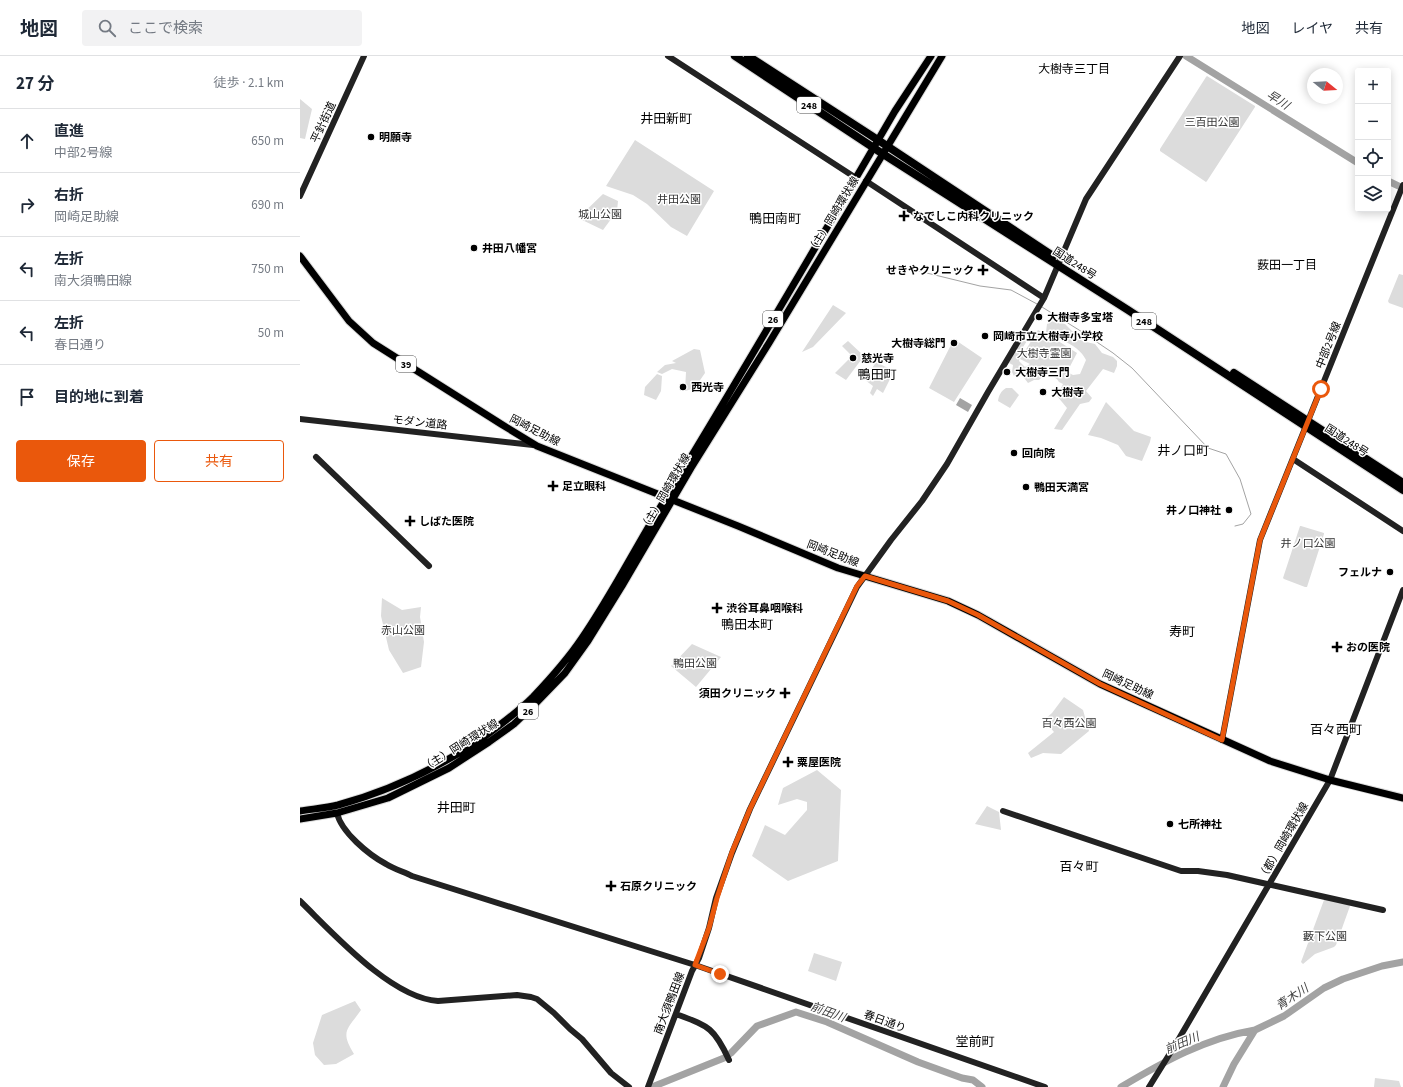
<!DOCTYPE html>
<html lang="ja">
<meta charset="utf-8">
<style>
body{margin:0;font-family:"Source Sans 3","Noto Sans JP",sans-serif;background:#f2f2f3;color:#1f2937}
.controls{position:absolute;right:12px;top:12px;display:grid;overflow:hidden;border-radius:4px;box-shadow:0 2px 10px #0003}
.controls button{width:36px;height:36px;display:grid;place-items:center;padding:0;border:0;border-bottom:1px solid #e0e1e3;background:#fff;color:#1f2937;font:20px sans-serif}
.compass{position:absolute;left:1007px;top:12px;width:36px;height:36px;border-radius:50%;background:#fff;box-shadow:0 2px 10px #0003;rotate:108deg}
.stop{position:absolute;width:12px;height:12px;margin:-9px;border:3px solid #ea580c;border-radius:50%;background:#fff}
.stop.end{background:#ea580c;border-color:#fff;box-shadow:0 1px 4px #0008}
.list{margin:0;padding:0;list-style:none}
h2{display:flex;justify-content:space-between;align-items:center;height:52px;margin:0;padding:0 16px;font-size:17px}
h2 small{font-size:13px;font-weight:400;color:#747a83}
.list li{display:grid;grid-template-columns:26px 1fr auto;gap:12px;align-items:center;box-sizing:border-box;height:64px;padding:0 16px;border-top:1px solid #e0e1e3}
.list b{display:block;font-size:15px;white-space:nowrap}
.list p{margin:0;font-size:13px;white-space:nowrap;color:#747a83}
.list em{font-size:13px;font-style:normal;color:#747a83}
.actions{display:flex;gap:8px;padding:12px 16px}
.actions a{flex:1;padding:9px 0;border:1px solid #ea580c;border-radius:4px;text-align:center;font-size:14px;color:#ea580c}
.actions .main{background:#ea580c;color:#fff}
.icon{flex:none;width:22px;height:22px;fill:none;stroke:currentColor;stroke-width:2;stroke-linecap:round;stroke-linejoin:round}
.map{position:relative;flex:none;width:1103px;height:1031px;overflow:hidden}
header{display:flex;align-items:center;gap:24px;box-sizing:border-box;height:56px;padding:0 20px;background:#fff;border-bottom:1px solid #e0e1e3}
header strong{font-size:19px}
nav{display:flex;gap:22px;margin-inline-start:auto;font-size:14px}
.search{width:280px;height:36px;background:#f2f2f3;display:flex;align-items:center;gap:10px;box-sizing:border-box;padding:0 14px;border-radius:4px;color:#747a83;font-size:15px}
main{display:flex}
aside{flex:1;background:#fff}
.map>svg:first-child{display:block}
.green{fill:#dcdcdc;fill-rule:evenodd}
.water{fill:#a3a3a3}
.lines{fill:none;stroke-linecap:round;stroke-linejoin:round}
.stream{stroke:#a3a3a3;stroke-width:1}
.river{stroke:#a3a3a3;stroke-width:7}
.primary-casing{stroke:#dbdbdb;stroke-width:9}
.highway-casing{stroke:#dbdbdb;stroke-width:10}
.secondary{stroke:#222;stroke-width:6}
.primary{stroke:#000;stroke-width:7}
.highway{stroke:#000;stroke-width:8}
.route{stroke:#ea580c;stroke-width:5}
.poi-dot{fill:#000;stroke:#fff;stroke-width:1.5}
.labels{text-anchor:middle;stroke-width:3;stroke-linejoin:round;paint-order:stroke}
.shield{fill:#fff;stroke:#4c4c4c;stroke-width:1}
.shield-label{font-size:10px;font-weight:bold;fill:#000}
.street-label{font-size:11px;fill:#000;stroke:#fff}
.park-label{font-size:11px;fill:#333;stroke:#fff}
.poi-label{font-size:11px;font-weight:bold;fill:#000;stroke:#fff;text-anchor:start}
.neighbourhood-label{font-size:12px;fill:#000;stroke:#fff}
.water-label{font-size:12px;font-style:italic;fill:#444;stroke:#fff}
.quarter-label{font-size:13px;fill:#000;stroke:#fff}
</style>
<header>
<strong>地図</strong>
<div class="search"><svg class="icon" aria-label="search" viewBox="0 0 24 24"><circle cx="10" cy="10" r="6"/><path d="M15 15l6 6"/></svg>ここで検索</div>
<nav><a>地図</a><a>レイヤ</a><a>共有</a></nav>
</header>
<main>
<aside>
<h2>27 分<small>徒歩 · 2.1 km</small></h2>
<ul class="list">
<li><svg class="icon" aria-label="ahead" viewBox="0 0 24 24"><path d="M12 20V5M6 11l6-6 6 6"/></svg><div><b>直進</b><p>中部2号線</p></div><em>650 m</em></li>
<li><svg class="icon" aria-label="right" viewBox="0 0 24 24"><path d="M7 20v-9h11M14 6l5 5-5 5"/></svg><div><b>右折</b><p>岡崎足助線</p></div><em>690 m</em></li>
<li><svg class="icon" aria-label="left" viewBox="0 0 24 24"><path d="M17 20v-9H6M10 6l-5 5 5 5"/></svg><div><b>左折</b><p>南大須鴨田線</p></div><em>750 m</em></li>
<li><svg class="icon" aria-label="left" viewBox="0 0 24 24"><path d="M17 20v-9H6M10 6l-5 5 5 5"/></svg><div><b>左折</b><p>春日通り</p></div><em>50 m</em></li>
<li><svg class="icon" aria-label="arrive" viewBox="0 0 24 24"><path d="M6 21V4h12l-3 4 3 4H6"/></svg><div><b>目的地に到着</b></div></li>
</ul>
<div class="actions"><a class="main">保存</a><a>共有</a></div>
</aside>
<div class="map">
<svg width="1103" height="1031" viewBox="0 0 1103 1031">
<rect width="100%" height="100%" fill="#fff"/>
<path class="green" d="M 907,20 L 955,50 L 955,51 L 907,125 L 906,126 L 860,95 L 860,93 L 906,21 Z
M 0,43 L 12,53 L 5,83 L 0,82 Z
M 335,84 L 414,135 L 387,180 L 371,171 L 347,148 L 333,139 L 306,130 Z
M 303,138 L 318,145 L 317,155 L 303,174 L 278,162 Z
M 1099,218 L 1103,219 L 1103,252 L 1089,247 L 1088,245 Z
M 533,249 L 546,257 L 513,291 L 502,296 Z
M 751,265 L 765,268 L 782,285 L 795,288 L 802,297 L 813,301 L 817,305 L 817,310 L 814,317 L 803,313 L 786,335 L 792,342 L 789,346 L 780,348 L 762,374 L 754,373 L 767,352 L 757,340 L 763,328 L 759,326 L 757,323 L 737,312 L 743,320 L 739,324 L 734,324 L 728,327 L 721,318 L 714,320 L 712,316 L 713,309 L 709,307 L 722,283 L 727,285 L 721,294 L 719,305 L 725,311 L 730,308 L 720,303 L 738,274 L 754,283 L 746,276 L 747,268 ZM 755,283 C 766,284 781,293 786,304 L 780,318 L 773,319 L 769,317 L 766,318 L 777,297 Z
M 654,283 L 682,302 L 654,346 L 629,332 Z
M 548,285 L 564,300 L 546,324 L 535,317 L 552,300 L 542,290 Z
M 394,293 L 400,294 L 405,317 L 396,330 L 394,330 L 392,333 L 385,335 L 386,316 L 372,313 L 362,318 L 357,316 L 365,309 L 376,307 L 372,305 Z
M 576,306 L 594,315 L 583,337 L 577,333 L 573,340 L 570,337 L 573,330 L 565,324 Z
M 357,318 L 362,320 L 361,335 L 356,344 L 344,339 L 345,331 Z
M 706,332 L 712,332 L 719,339 L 710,352 L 698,345 C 699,339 701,335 706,332 Z
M 806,346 L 834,375 L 851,381 L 850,386 L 842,405 L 826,400 L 818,389 L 801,382 L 788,379 Z
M 1000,470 L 1001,470 L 1024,477 L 1024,478 L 1007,531 L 1005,531 L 984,523 L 983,522 Z
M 82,542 L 102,554 L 121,551 L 120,561 L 124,586 L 121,611 L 103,617 L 89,594 L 81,560 Z
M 392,588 L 421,601 L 396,631 L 371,610 Z
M 764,641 L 783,654 L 789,675 L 761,698 L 743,697 L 731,702 L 728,697 L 754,676 L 744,664 L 752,657 Z
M 517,714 L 541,734 L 538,805 L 488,825 L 452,800 L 465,769 L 485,779 L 507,754 L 507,746 L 497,743 L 478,749 L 483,732 Z
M 687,750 L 699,756 L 701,774 L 675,768 Z
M 1027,843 L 1049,848 L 1050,850 L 1036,889 L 1034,891 L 1015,898 L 1003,908 L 1001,906 L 1024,844 Z
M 514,897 L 542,906 L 536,925 L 508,915 Z
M 55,945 L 61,954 C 47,974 40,975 54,998 L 36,1008 L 24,1009 L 15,999 L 13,987 L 22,959 Z
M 1075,1022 L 1099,1025 L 1101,1031 L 1074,1031 Z"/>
<path class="water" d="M 660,342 L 672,349 L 668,356 L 656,349 Z"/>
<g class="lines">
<path class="stream" d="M 598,210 L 680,230 L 711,234 L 737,248
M 742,251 L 779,274 L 813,297 L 832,312 L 908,392 L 926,398 L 940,423 L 951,458 L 943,468 L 935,470"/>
<path class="river" d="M 886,0 L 1058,107
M 1088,125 L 1103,132
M 352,1031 L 424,1002 L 431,997 L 457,970 L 496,956 L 527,966 L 618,1006 L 662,1022 L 673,1024 L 682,1031
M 821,1031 C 863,1006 906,982 955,974
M 923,1031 L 934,1008 L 955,974 L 984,960 L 1024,932 L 1043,923 L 1082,910 L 1103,906"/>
<defs>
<path id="primary" d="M 0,200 L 49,265 L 73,287 L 201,368 L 237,390 L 438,470 L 538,512 L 648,545 L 678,559 L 800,628 L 970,705 L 1030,724 L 1103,742
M 0,755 C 12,753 26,752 38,749 C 89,735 132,715 177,686 C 196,672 216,658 233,641 C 250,623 268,603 282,582 C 311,540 334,494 361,450 C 441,320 518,187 595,55 L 631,0
M 0,763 L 37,757 L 88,742 L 149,712 L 189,686 L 214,668 L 235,648 L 265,617 L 288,585 L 322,530 L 391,412 L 469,287 L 642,0"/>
<path id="highway" d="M 435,0 L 583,98 L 828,254 L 1103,434
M 448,0 L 578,84 L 753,200
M 934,317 L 1103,427"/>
</defs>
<use href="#primary" class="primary-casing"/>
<use href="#highway" class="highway-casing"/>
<path class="secondary" d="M 368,0 L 556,122
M 566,125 L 744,242
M 0,140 L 64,0
M 0,363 L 233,389
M 16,401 L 129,510
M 993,403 L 1103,475
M 922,684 L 960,484 L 1103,129
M 703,755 L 881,815 L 898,815 L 927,819 L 1083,854
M 37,757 C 41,776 69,799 86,808 C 94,813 104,816 112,820 L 395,909 L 745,1031
M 0,845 C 33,877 91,942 138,945 L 217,939 L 231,941 L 237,943 L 254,957 L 270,973 L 282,983 L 311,1017 L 329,1031
M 376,958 C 408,970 414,971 429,1004
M 348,1031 L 392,915 L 399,902 L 409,872 L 416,842 L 432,797 L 450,753 L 557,531 L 591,484 L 622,445 L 647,408 L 688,336 L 744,242 L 786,143 L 880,0
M 849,1031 L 877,986 L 1030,724 L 1103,534"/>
<use href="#primary" class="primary"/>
<use href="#highway" class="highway"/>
</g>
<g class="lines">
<path class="route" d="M 420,918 L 395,909 L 409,872 L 417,842 L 432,796 L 450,753 L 557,530 L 565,520 L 648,545 L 678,559 L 800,628 L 922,684 L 960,484 L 1021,333"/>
</g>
<g class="poi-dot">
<circle cx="71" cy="81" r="4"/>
<path d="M602 154h4v4h4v4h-4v4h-4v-4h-4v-4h4z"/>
<circle cx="174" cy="192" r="4"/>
<path d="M681 208h4v4h4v4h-4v4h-4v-4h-4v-4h4z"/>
<circle cx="739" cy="261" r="4"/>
<circle cx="685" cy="280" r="4"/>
<circle cx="654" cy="287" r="4"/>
<circle cx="553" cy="302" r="4"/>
<circle cx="707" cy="316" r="4"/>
<circle cx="383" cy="331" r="4"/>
<circle cx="743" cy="336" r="4"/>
<circle cx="714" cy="397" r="4"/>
<path d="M251 424h4v4h4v4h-4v4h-4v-4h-4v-4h4z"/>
<circle cx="726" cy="431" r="4"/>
<circle cx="929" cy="454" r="4"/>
<path d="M108 459h4v4h4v4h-4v4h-4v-4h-4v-4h4z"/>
<circle cx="1090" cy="516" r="4"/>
<path d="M415 546h4v4h4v4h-4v4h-4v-4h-4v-4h4z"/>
<path d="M1035 585h4v4h4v4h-4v4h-4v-4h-4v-4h4z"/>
<path d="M483 631h4v4h4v4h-4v4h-4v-4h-4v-4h4z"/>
<path d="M486 700h4v4h4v4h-4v4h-4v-4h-4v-4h4z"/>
<circle cx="870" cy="768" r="4"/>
<path d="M309 824h4v4h4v4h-4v4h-4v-4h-4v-4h4z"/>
</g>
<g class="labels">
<g class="shield">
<rect x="497" y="41" width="24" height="16" rx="3"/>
<rect x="463" y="255" width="20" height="16" rx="3"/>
<rect x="832" y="257" width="24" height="16" rx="3"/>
<rect x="96" y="300" width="20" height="16" rx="3"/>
<rect x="218" y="647" width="20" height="16" rx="3"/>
</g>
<g class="shield-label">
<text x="509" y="53">248</text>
<text x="473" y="267">26</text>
<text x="844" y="269">248</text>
<text x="106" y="312">39</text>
<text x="228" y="659">26</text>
</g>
<g class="street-label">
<text transform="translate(23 66) rotate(-65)" y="4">平針街道</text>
<text transform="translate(533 159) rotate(-59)" y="4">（主）岡崎環状線</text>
<text transform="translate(775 207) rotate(33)" y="4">国道248号</text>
<text transform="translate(1028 289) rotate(-68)" y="4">中部2号線</text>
<text transform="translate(120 366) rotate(6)" y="4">モダン道路</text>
<text transform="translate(235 374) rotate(27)" y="4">岡崎足助線</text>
<text transform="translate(1047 384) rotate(33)" y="4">国道248号</text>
<text transform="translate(365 436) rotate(-60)" y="4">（主）岡崎環状線</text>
<text transform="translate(533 497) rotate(21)" y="4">岡崎足助線</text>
<text transform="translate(828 628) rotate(25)" y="4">岡崎足助線</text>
<text transform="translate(160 689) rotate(-32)" y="4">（主）岡崎環状線</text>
<text transform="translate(983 785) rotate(-60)" y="4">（都）岡崎環状線</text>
<text transform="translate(369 947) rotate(-69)" y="4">南大須鴨田線</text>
<text transform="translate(585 965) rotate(20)" y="4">春日通り</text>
</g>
<g class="park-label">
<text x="912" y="70">三百田公園</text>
<text x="379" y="147">井田公園</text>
<text x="300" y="162">城山公園</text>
<text x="744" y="301">大樹寺霊園</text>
<text x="1008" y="491">井ノ口公園</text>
<text x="103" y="578">赤山公園</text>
<text x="395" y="611">鴨田公園</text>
<text x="769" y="671">百々西公園</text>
<text x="1025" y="884">藪下公園</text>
</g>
<g class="poi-label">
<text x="79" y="85">明願寺</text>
<text x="613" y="164">なでしこ内科クリニック</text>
<text x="182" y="196">井田八幡宮</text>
<text x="674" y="218" text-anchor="end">せきやクリニック</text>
<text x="747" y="265">大樹寺多宝塔</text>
<text x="693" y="284">岡崎市立大樹寺小学校</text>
<text x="646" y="291" text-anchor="end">大樹寺総門</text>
<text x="561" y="306">慈光寺</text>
<text x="715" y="320">大樹寺三門</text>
<text x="391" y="335">西光寺</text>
<text x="751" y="340">大樹寺</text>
<text x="722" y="401">回向院</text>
<text x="262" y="434">足立眼科</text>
<text x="734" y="435">鴨田天満宮</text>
<text x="921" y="458" text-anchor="end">井ノ口神社</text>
<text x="119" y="469">しばた医院</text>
<text x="1082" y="520" text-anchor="end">フェルナ</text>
<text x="426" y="556">渋谷耳鼻咽喉科</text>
<text x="1046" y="595">おの医院</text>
<text x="476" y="641" text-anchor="end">須田クリニック</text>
<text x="497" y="710">粟屋医院</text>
<text x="878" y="772">七所神社</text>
<text x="320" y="834">石原クリニック</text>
</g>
<g class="neighbourhood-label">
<text x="774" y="17">大樹寺三丁目</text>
<text x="987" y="213">薮田一丁目</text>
</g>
<g class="water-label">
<text transform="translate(978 44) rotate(32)" y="4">早川</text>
<text transform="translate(992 941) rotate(-34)" y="4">青木川</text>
<text transform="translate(528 956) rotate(20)" y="4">前田川</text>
<text transform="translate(882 987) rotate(-23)" y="4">前田川</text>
</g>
<g class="quarter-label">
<text x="366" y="67">井田新町</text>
<text x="475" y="167">鴨田南町</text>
<text x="577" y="323">鴨田町</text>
<text x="883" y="399">井ノ口町</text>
<text x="447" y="573">鴨田本町</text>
<text x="882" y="580">寿町</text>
<text x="1036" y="678">百々西町</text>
<text x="156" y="756">井田町</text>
<text x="779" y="815">百々町</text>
<text x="675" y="990">堂前町</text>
</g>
</g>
</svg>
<div class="controls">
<button>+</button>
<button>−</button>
<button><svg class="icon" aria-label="locate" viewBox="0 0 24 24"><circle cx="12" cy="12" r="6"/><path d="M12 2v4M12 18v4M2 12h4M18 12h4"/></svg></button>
<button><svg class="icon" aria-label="layers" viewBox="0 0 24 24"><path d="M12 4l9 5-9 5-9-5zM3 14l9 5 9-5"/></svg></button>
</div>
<svg class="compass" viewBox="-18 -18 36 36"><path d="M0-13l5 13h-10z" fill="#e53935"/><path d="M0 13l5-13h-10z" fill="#747a83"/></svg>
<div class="stop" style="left:1021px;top:333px"></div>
<div class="stop end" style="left:420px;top:918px"></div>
</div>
</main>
